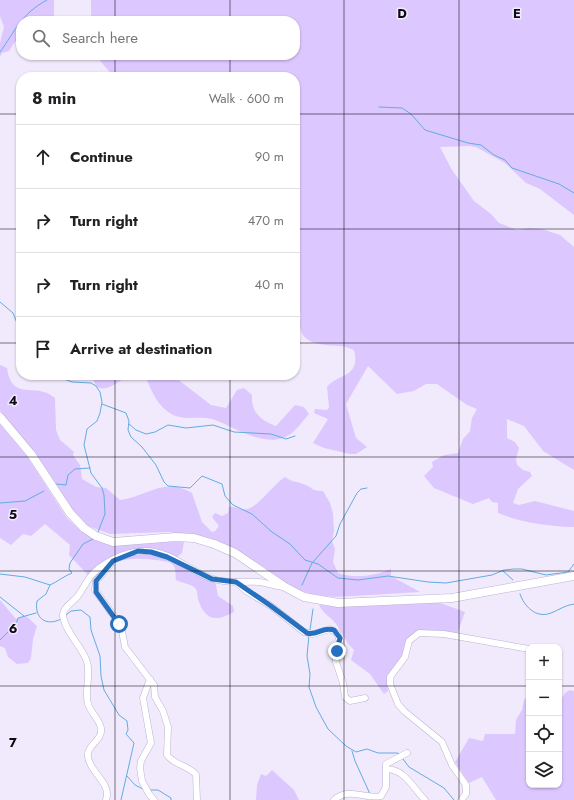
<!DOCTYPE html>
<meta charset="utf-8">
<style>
body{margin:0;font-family:Jost,sans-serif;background:#f6f6f6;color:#202124}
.controls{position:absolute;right:12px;bottom:12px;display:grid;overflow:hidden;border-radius:8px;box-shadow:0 1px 3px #0004}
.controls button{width:36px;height:36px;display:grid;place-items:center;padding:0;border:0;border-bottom:1px solid #e0e0e0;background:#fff;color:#202124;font:20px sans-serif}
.stop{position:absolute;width:12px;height:12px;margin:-9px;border:3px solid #2571c0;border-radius:50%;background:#fff}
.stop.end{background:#2571c0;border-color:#fff;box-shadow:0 1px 4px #0008}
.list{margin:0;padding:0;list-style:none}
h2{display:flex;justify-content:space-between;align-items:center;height:52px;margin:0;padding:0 16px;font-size:17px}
h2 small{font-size:13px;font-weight:400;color:#757577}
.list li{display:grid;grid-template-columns:26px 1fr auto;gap:12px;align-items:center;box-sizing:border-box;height:64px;padding:0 16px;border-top:1px solid #e0e0e0}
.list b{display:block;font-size:15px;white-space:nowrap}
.list em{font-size:13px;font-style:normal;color:#757577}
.icon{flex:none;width:22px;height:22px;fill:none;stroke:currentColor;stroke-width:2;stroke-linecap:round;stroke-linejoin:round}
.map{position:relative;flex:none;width:574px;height:800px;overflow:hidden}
.search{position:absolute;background:#fff;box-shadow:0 1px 3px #0004;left:16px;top:16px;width:284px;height:44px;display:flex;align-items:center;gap:10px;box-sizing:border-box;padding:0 14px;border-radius:16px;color:#757577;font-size:15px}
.panel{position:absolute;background:#fff;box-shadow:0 1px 3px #0004;left:16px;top:72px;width:284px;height:308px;border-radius:16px}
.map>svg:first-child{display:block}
.green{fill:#dcc7fe}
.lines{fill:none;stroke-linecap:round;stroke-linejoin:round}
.stream{stroke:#62ace1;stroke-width:1}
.minor-casing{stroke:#bcb2d0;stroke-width:7}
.highway-casing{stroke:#bcb2d0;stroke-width:9}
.minor{stroke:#fff;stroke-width:6}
.highway{stroke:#fff;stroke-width:8}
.route{stroke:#2571c0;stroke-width:5}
.grid{fill:none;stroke:#0d0a14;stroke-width:1;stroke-opacity:0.55}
.grid-label{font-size:13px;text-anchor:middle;font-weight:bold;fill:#0d0a14;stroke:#f1eafd;stroke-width:3;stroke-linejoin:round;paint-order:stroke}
</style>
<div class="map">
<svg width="574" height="800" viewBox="0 0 574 800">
<rect width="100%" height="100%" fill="#f1eafd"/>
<path class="green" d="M 0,0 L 54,0 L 54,21 L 21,21 L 21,36 L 14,43 L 9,51 L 2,53 L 0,57 L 0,43 L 4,27 L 0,16 Z
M 91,0 L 574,0 L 574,215 L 540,189 L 526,183 L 505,163 L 476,147 L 469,146 L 440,147 L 452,170 L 474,201 L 491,214 L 499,223 L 517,230 L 529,228 L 542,229 L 560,235 L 574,247 L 574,470 L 543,451 L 524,426 L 507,419 L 507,438 L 515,442 L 519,448 L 516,459 L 517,465 L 523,470 L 530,472 L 532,476 L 518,489 L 513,503 L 519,505 L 535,501 L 574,511 L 574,527 C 548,526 523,523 498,513 L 498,503 L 492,502 L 489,498 L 473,504 L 434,488 L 424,476 L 433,467 L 432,462 L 444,455 L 458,453 L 463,439 L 470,431 L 472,418 L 477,409 L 467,405 L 437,384 L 426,384 L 414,391 L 397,394 L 368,366 L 346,404 L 356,438 L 367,447 L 356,454 L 350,454 L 324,448 L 313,443 L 328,419 L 314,413 L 315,409 L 327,410 L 329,407 L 327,387 C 338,373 361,378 354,350 C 349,348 344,346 339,346 C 325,345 301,345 300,326 C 300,317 303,310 295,303 L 295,77 L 114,77 L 95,55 L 295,55 L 295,21 L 91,21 Z
M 0,365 L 7,368 C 12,403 36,381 55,398 L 56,430 L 60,440 L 74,452 L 73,455 L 80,465 L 82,479 L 96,487 L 106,488 L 120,500 C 146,497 164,476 192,493 L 202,522 L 212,532 L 215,531 L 219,526 L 212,517 L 215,513 L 222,516 L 228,513 L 229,507 C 235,506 241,511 247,509 C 257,508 274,484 285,477 C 291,482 295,481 303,484 C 313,487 310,491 323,491 L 330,503 L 333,513 L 334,531 L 332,541 L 335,549 L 333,562 L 338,573 C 356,579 374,576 391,569 L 391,576 L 420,592 L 335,597 L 310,594 L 292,587 L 254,561 L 183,534 L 168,532 L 110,534 L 88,526 L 77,517 L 25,442 L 0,411 Z
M 89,375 L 130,375 C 120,380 106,394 96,386 L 93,379 Z
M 140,375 L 172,375 L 211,405 L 226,408 L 237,390 L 244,388 L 252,395 C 251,412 260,420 276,426 L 295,405 L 304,407 L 309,414 C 304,419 299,427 293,432 C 270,452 237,428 215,420 C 207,417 197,418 188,418 C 164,418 153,397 146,377 Z
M 0,424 L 28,458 L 67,518 L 82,532 L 96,539 L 184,542 L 182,553 L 175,559 L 215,580 L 218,596 L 233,606 L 234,612 C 216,622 205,621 198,599 C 197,595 198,590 194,587 C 190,584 182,583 176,580 C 175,575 177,567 171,563 C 167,561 161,561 156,560 C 124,556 115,561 88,575 L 69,555 L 70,545 L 45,524 L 31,536 L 23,534 L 11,545 L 0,538 Z
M 0,600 L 16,619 L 26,616 L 37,626 L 33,639 L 31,658 L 28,663 L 17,664 L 8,657 L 5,648 L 0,646 Z
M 432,600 L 465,612 L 455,640 L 445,635 L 415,636 L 387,683 L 388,691 L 384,694 L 370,674 L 351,660 L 354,650 C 344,640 343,634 336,624 C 331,617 323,614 319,605 C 356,608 394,602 432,600 Z
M 570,690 L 574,691 L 574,800 L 496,800 L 482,777 L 469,783 L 455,762 L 469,738 L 483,741 L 485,734 L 515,734 L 516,720 L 522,710 L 524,700 L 529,695 L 529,785 L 559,785 L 559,703 L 565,693 Z
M 272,770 L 294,790 L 299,800 L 256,800 L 257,785 L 261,774 L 266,776 Z"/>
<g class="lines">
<path class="stream" d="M 0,52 C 16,30 21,14 47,0
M 379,107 L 402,108 L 411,114 L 425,130 L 468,143 L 481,145 L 494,155 L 505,160 L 512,168 L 559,184 L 574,193
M 0,302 L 13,313 L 21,333
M 54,375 L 72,382 L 91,383 L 96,386 L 100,392 L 102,402 L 100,413 L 97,421 L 87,429 L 84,445 L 91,473 L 102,488 L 104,495 L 105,514 L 98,532
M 102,404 L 126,413 L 129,421 L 128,430 L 131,437 L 142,447 L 156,465 L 164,482 L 168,486 L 190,488 L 202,476 L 222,484 L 225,496 L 233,505 L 252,514 L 272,532 L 290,544 L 305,560 L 318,564 L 338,578 L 358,580 L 388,576 L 428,582 L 446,583 L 492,575 L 504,570 L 514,569 L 522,569 L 546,575 L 568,572 L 574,564
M 129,424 L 136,430 L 146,434 L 155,432 L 168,425 L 186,428 L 213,425 L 234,432 L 271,434 L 286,439 L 295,436
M 56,484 L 66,485 L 68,475 L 75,469 L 90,468
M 0,503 L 25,501 L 44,491
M 313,562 L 336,536 L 340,524 L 357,493 L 361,489 L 367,488
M 503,571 L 513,580
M 0,574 L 25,577 L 50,585 C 57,582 64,576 72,573 L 69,569 L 70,563 L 83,544 L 93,539
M 50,585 L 46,594 L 37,601 C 34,618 46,627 61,619
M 302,585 L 312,563
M 520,594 C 524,606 536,619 551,613 C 559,610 565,605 574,604
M 0,597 L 24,616
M 65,616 L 71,611 L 81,610 L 90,617 L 91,630 L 100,656 L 101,676 L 104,690 L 119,715 L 127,721 L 128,730 L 126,734 L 134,743 L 121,800
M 310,630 L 313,609
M 309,635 L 307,656 L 310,674 L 309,687 L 316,707 L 328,729 L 346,746 L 356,752 L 367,749 L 378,753 L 397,753 L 400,754
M 0,640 L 16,624 L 18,618 L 36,613
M 352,751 L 355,761 L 370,794
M 403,759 L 409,767 L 444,788 L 454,800
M 127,776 L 135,785 L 143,789
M 150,790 L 158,790 L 171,798 L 171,800"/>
<defs>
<path id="minor" d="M 110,565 L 96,581 L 95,590 L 121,626 L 125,647 L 154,685 L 155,697 L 163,711 L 168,727 L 167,755 C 175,766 189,765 196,775 L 197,800
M 236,582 L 246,591 L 271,606 L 304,632 L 313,634 L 330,629 L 337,633 L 340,641 L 336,655 L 336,662 L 343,683 L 345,697 L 350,701 L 365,698
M 150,679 L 143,698 L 151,743 L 141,761 L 140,768 L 142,781 L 149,794 L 154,800
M 386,769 C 405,769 413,788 425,800
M 106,800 C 112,783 90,773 88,757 C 86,745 103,741 101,728 C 99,719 91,713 88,704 C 84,690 92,673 86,659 C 80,645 65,631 63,616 C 62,608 72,603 77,597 C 82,591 85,584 90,577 C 101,563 126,551 144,551 C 169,550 191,572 213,579 C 228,584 244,581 259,582 C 268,583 276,587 285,587
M 334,800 C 349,786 365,800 381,796 L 386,787 L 386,764 L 407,753
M 461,800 L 466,794 L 466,785 L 452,765 L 442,742 L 404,711 L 398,704 L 390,684 L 390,677 L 405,657 L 409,641 L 419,633 L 444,634 L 529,649"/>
<path id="highway" d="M 0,417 L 31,454 L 70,513 L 84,528 L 96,536 L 113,542 L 176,537 L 194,538 L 214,544 L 235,553 L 285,587 L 304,597 L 338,603 L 452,598 L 574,576"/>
</defs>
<use href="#minor" class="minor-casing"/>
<use href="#highway" class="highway-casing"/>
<use href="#minor" class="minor"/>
<use href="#highway" class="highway"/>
</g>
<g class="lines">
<path class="route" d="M 119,624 L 96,592 L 96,581 L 113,561 L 138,551 L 151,552 L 167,557 L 212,579 L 236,582 L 271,606 L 307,633 C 317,636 323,626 334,630 L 340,638 L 337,651"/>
</g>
<path class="grid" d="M 115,0 L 115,21M 230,0 L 230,21M 344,0 L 344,800M 459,0 L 459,800M 115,55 L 115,77M 230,55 L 230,77M 0,114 L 21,114M 295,114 L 574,114M 0,229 L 21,229M 295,229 L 574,229M 0,343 L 21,343M 295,343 L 574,343M 115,375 L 115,800M 230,375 L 230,800M 0,457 L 574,457M 0,571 L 574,571M 0,686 L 529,686M 559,686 L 574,686"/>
<g class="grid-label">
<text x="402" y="18">D</text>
<text x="517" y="18">E</text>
<text x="13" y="405">4</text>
<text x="13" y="519">5</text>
<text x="13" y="633">6</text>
<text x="13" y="747">7</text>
</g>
</svg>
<div class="controls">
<button>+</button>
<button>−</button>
<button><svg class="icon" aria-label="locate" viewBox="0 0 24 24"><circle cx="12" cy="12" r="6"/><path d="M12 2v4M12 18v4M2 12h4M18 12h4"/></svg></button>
<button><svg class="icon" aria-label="layers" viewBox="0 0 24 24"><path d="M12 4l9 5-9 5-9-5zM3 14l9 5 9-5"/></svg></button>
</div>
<div class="stop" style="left:119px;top:624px"></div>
<div class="stop end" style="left:337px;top:651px"></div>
<div class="search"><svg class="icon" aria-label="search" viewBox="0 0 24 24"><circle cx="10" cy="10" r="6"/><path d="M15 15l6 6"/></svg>Search here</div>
<section class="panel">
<h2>8 min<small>Walk · 600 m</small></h2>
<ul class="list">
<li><svg class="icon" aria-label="ahead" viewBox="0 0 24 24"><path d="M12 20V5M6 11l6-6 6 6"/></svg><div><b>Continue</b></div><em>90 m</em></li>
<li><svg class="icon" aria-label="right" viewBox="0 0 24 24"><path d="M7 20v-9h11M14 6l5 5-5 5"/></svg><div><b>Turn right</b></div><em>470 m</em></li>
<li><svg class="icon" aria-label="right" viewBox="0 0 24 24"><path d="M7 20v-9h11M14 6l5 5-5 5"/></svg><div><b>Turn right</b></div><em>40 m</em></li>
<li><svg class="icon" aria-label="arrive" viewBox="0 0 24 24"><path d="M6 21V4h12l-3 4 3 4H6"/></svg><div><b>Arrive at destination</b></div></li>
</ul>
</section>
</div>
